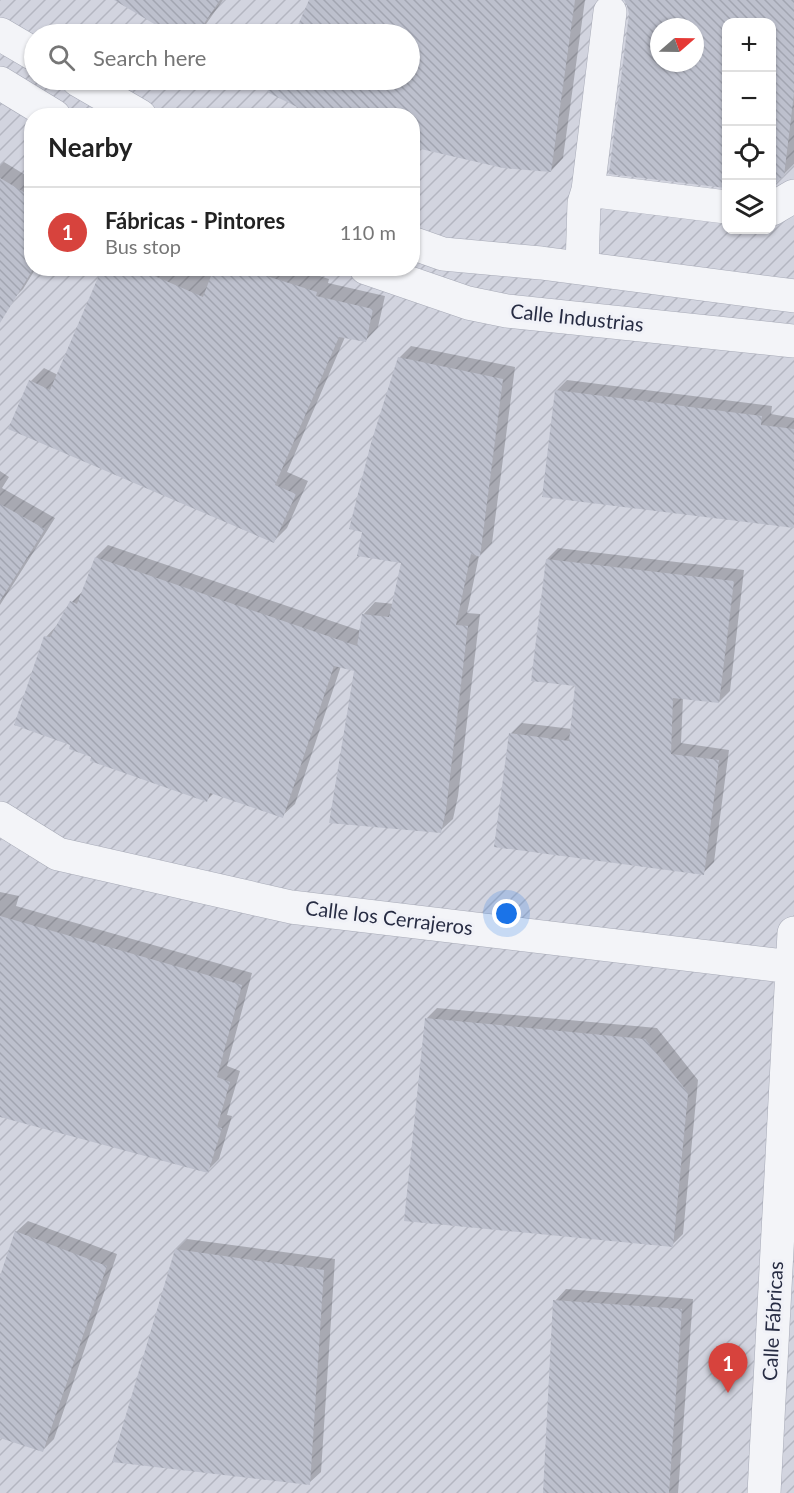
<!DOCTYPE html>
<meta charset="utf-8">
<style>
body{margin:0;font-family:Lato,sans-serif;background:#f6f6f6;color:#222}
.controls{position:absolute;right:18px;top:18px;display:grid;overflow:hidden;border-radius:12px;box-shadow:0 2px 4px #0004}
.controls button{width:54px;height:54px;display:grid;place-items:center;padding:0;border:0;border-bottom:2px solid #e0e0e0;background:#fff;color:#222;font:30px sans-serif}
.compass{position:absolute;left:650px;top:18px;width:54px;height:54px;border-radius:50%;background:#fff;box-shadow:0 2px 4px #0004;rotate:70deg}
.you{position:absolute;left:507px;top:914px;width:21px;height:21px;margin:-15px;border:4px solid #fff;border-radius:50%;background:#1a73e8;box-shadow:0 0 0 9px #1a73e833}
.badge{display:grid;place-items:center;width:39px;height:39px;border-radius:50%;background:#d7433d;color:#fff;font-size:20px;font-weight:700}
.pin{position:absolute;translate:-50% -50px;filter:drop-shadow(0 2px 3px #0008)}
.pin::after{content:'';position:absolute;top:32px;width:21px;height:18px;background:inherit;clip-path:polygon(0 0,100% 0,50% 100%)}
.list{margin:0;padding:0;list-style:none}
h2{display:flex;justify-content:space-between;align-items:center;height:78px;margin:0;padding:0 24px;font-size:26px}
h2 small{font-size:20px;font-weight:400;color:#767676}
.list li{display:grid;grid-template-columns:39px 1fr auto;gap:18px;align-items:center;box-sizing:border-box;height:90px;padding:0 24px;border-top:2px solid #e0e0e0}
.list b{display:block;font-size:22px;white-space:nowrap}
.list p{margin:0;font-size:20px;white-space:nowrap;color:#767676}
.list em{font-size:20px;font-style:normal;color:#767676}
.icon{flex:none;width:33px;height:33px;fill:none;stroke:currentColor;stroke-width:2;stroke-linecap:round;stroke-linejoin:round}
.map{position:relative;flex:none;width:794px;height:1493px;overflow:hidden}
.search{position:absolute;background:#fff;box-shadow:0 2px 4px #0004;left:24px;top:24px;width:396px;height:66px;display:flex;align-items:center;gap:15px;box-sizing:border-box;padding:0 21px;border-radius:33px;color:#767676;font-size:22px}
.panel{position:absolute;background:#fff;box-shadow:0 2px 4px #0004;left:24px;top:108px;width:396px;height:168px;border-radius:24px}
.map>svg:first-child{display:block}
.industrial{fill:url(#industrial-furrows);fill-rule:evenodd}
.shadow{fill:#0003;fill-rule:evenodd}
.building{fill:url(#building-back-hatch);fill-rule:evenodd}
.lines{fill:none;stroke-linecap:round;stroke-linejoin:round}
.minor-casing{stroke:#a8abb8;stroke-width:34}
.minor{stroke:#f3f4f8;stroke-width:33}
.labels{text-anchor:middle;stroke-width:6;stroke-linejoin:round;paint-order:stroke}
.street-label{font-size:20px;fill:#272c43;stroke:#f0f1f7}
</style>
<div class="map">
<svg width="794" height="1493" viewBox="0 0 794 1493">
<defs>
<pattern id="industrial-furrows" width="10" height="10" patternUnits="userSpaceOnUse" patternTransform="scale(1.5)"><rect width="10" height="10" fill="#d2d4df"/><path d="M-1 1l2-2M0 10L10 0M9 11l2-2" fill="none" stroke="#b4b6c1"/></pattern>
<pattern id="building-back-hatch" width="6" height="6" patternUnits="userSpaceOnUse" patternTransform="scale(1.5)"><rect width="6" height="6" fill="#bdc0cd"/><path d="M-1 5l2 2M0 0l6 6M5-1l2 2" fill="none" stroke="#a2a5b1"/></pattern>
</defs>
<rect width="100%" height="100%" fill="#e0e2ea"/>
<path class="industrial" d="M 0,0 L 794,0 L 794,1493 L 0,1493 ZM 726,22 L 772,22 L 772,230 L 726,230 ZM 659,27 L 695,27 L 695,63 L 659,63 ZM 34,34 L 410,34 L 410,80 L 34,80 ZM 32,116 L 412,116 L 412,268 L 32,268 Z"/>
<path class="shadow" d="M 117,0 L 223,0 L 199,34 L 174,34 Z
M 311,0 L 585,0 L 563,158 L 551,171 L 412,116 L 269,92 L 275,80 L 410,80 L 410,34 L 295,34 Z
M 625,0 L 794,0 L 794,164 L 783,175 L 772,22 L 726,22 L 726,187 L 611,172 L 630,14 ZM 659,27 L 695,27 L 695,63 L 659,63 Z
M 4,162 L 32,179 L 32,268 L 36,268 L 23,289 L 12,300 L 0,293 L 0,166 Z
M 104,268 L 295,268 L 329,279 L 328,283 L 385,296 L 378,327 L 365,341 L 345,337 L 287,472 L 308,481 L 287,528 L 274,541 L 10,428 L 31,381 L 44,368 L 58,375 Z
M 411,346 L 515,367 L 492,543 L 479,556 L 467,613 L 480,614 L 458,796 L 453,819 L 440,831 L 356,670 L 341,666 L 295,804 L 282,816 L 214,793 L 207,800 L 93,756 L 46,637 L 58,624 L 72,602 L 84,590 L 96,557 L 108,545 L 361,631 L 363,615 L 375,602 L 394,604 L 403,562 L 399,358 Z
M 567,380 L 772,406 L 771,414 L 794,418 L 794,525 L 556,391 Z
M 0,471 L 9,477 L 2,488 L 55,518 L 0,605 Z
M 558,548 L 744,570 L 730,691 L 719,702 L 683,698 L 681,743 L 729,750 L 714,862 L 703,873 L 511,734 L 522,723 L 572,729 L 577,685 L 547,559 Z
M 0,892 L 19,896 L 16,906 L 252,973 L 227,1066 L 240,1071 L 227,1115 L 232,1116 L 219,1159 L 207,1171 L 0,1115 Z
M 437,1008 L 657,1028 L 698,1080 L 683,1234 L 672,1245 L 426,1019 Z
M 28,1221 L 117,1254 L 54,1439 L 43,1450 L 0,1436 L 0,1281 L 16,1232 Z
M 187,1239 L 335,1259 L 321,1472 L 309,1483 L 176,1250 Z
M 566,1289 L 693,1299 L 678,1493 L 544,1493 L 555,1301 Z"/>
<path class="building" d="M 114,0 L 220,0 L 197,34 L 171,34 Z
M 309,0 L 575,0 L 551,172 L 503,168 L 412,147 L 412,116 L 315,116 L 267,92 L 273,80 L 410,80 L 410,34 L 294,34 Z
M 624,0 L 794,0 L 794,93 L 784,176 L 771,186 L 771,22 L 726,22 L 726,188 L 609,174 L 629,14 L 627,5 ZM 659,27 L 695,27 L 695,63 L 659,63 Z
M 0,178 L 32,197 L 32,271 L 0,323 Z
M 102,268 L 136,268 L 203,297 L 214,268 L 241,268 L 317,292 L 316,296 L 373,309 L 366,342 L 339,337 L 275,485 L 296,494 L 274,543 L 8,429 L 29,380 L 50,390 Z
M 398,357 L 503,379 L 480,557 L 471,554 L 456,625 L 468,626 L 446,810 L 441,833 L 329,823 L 354,671 L 334,666 L 283,818 L 210,793 L 207,802 L 90,761 L 91,757 L 69,749 L 70,745 L 14,725 L 44,636 L 50,637 L 70,601 L 77,604 L 95,557 L 357,646 L 362,614 L 389,617 L 401,563 L 357,556 L 362,532 L 349,529 L 371,443 Z
M 555,390 L 762,416 L 761,425 L 794,429 L 794,528 L 542,497 Z
M 0,504 L 45,529 L 0,601 Z
M 546,559 L 734,581 L 719,703 L 673,698 L 671,754 L 719,760 L 704,875 L 494,847 L 509,733 L 569,741 L 575,686 L 531,681 Z
M 0,916 L 242,985 L 217,1077 L 230,1082 L 217,1127 L 222,1128 L 208,1173 L 0,1117 Z
M 425,1018 L 645,1039 L 686,1090 L 688,1094 L 673,1247 L 404,1221 Z
M 15,1231 L 107,1266 L 43,1452 L 0,1438 L 0,1276 Z
M 175,1249 L 324,1270 L 310,1485 L 112,1462 Z
M 553,1300 L 682,1309 L 669,1493 L 543,1493 Z"/>
<g class="lines">
<defs>
<path id="minor" d="M 0,34 L 34,54
M 78,80 L 140,116
M 0,83 L 54,116
M 588,190 L 610,12
M 772,209 L 794,196
M 412,243 L 443,254 L 541,263 L 794,296
M 366,268 L 468,303 L 507,311 L 794,341
M 582,268 L 584,203 L 588,190 L 726,207
M 0,818 L 58,854 L 291,907 L 792,967
M 764,1493 L 794,933"/>
</defs>
<use href="#minor" class="minor-casing"/>
<use href="#minor" class="minor"/>
</g>
<g class="labels">
<g class="street-label">
<text transform="translate(577 318) rotate(6)" y="7">Calle Industrias</text>
<text transform="translate(389 918) rotate(7)" y="7">Calle los Cerrajeros</text>
<text transform="translate(773 1321) rotate(-87)" y="7">Calle Fábricas</text>
</g>
</g>
</svg>
<div class="controls">
<button>+</button>
<button>−</button>
<button><svg class="icon" aria-label="locate" viewBox="0 0 24 24"><circle cx="12" cy="12" r="6"/><path d="M12 2v4M12 18v4M2 12h4M18 12h4"/></svg></button>
<button><svg class="icon" aria-label="layers" viewBox="0 0 24 24"><path d="M12 4l9 5-9 5-9-5zM3 14l9 5 9-5"/></svg></button>
</div>
<svg class="compass" viewBox="-18 -18 36 36"><path d="M0-13l5 13h-10z" fill="#e53935"/><path d="M0 13l5-13h-10z" fill="#767676"/></svg>
<div class="you"></div>
<div class="pin badge" style="left:728px;top:1393px">1</div>
<div class="search"><svg class="icon" aria-label="search" viewBox="0 0 24 24"><circle cx="10" cy="10" r="6"/><path d="M15 15l6 6"/></svg>Search here</div>
<section class="panel">
<h2>Nearby<small></small></h2>
<ul class="list">
<li><span class="badge">1</span><div><b>Fábricas - Pintores</b><p>Bus stop</p></div><em>110 m</em></li>
</ul>
</section>
</div>
